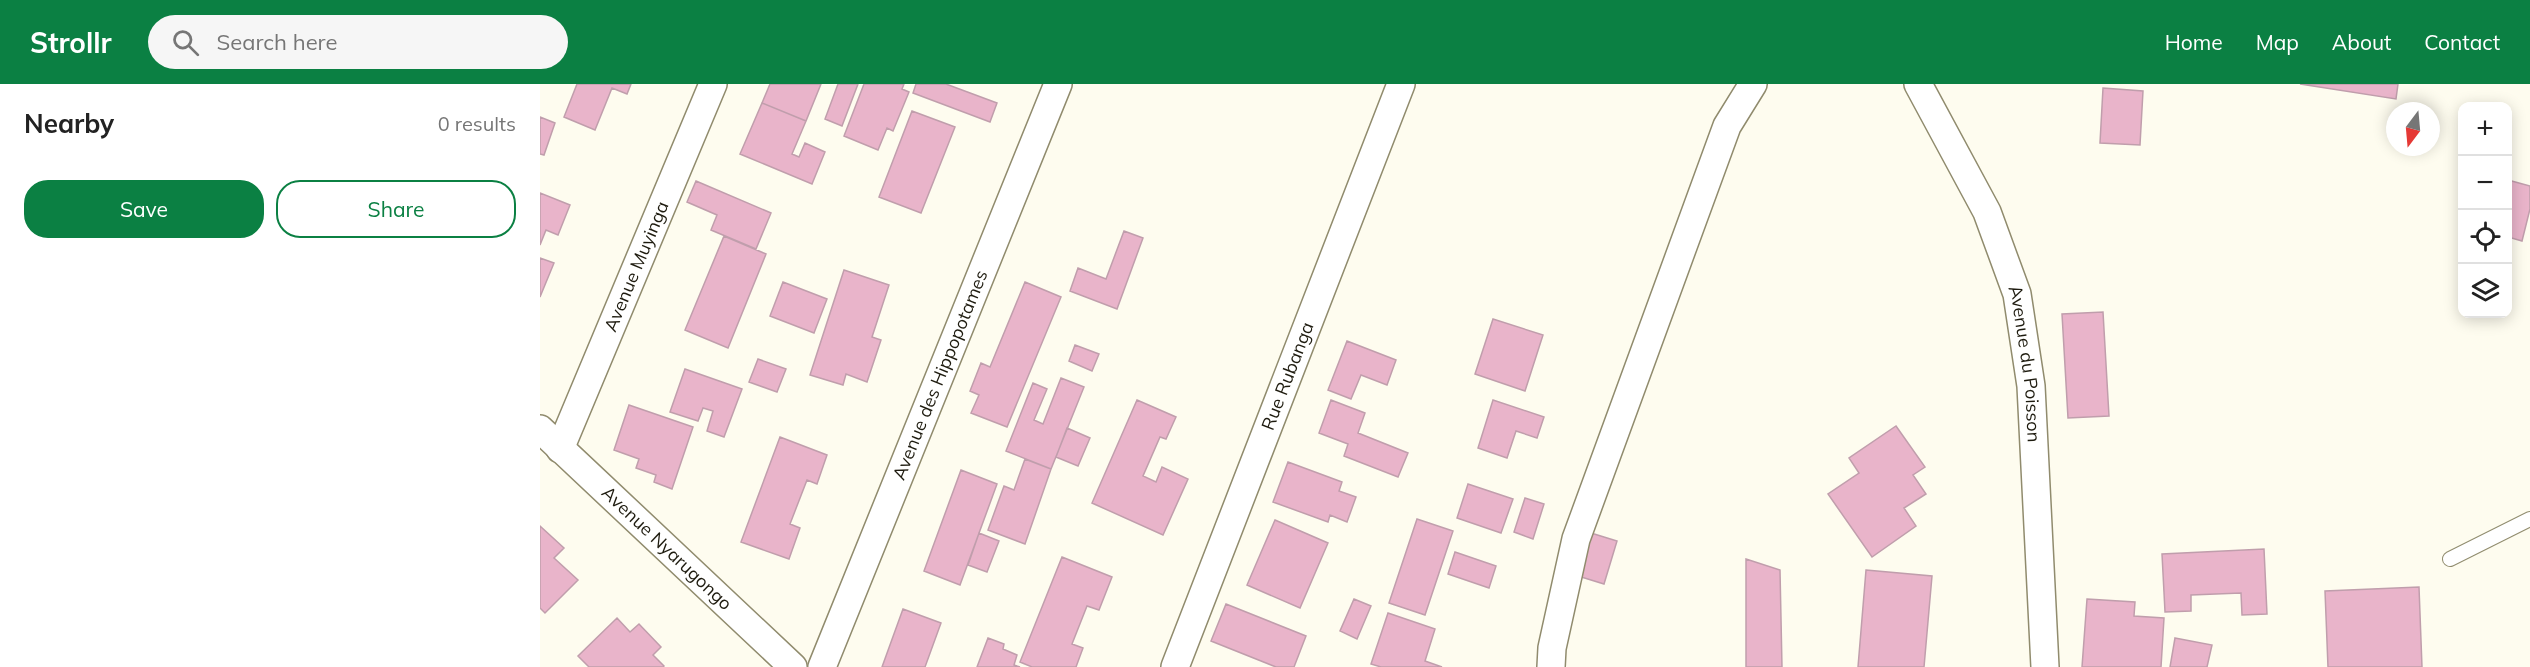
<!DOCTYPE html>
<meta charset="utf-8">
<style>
body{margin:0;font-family:Mulish,sans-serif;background:#f6f6f6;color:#222}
.controls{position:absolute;right:18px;top:18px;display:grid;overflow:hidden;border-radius:12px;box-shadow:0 3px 15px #0003}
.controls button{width:54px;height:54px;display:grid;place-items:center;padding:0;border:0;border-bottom:2px solid #e0e0e0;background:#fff;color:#222;font:30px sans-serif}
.compass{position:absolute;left:1846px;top:18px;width:54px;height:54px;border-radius:50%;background:#fff;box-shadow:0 3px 15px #0003;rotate:196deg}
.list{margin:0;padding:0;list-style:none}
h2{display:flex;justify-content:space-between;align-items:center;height:78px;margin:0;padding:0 24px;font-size:26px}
h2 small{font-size:20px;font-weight:400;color:#767676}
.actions{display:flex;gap:12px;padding:18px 24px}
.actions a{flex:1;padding:14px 0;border:2px solid #0b8043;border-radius:24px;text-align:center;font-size:21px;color:#0b8043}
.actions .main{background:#0b8043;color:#fff}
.icon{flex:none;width:33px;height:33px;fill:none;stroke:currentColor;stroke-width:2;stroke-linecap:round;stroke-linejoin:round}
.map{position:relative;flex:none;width:1990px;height:583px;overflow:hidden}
header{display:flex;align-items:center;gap:36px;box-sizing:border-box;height:84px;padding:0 30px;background:#0b8043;color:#fff}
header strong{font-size:28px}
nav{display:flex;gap:33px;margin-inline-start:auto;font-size:21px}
.search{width:420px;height:54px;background:#f6f6f6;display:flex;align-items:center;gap:15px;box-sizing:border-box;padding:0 21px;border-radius:33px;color:#767676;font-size:22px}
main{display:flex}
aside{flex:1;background:#fff}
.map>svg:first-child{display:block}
.building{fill:#e9b4ca;stroke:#c09eac;stroke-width:1.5}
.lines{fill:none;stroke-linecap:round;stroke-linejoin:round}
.service-casing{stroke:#908b6d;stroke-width:16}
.minor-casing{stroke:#908b6d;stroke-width:30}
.service{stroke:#fff;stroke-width:14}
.minor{stroke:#fff;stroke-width:27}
.labels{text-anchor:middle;stroke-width:4.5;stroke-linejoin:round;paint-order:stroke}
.street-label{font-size:18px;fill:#1e1b0f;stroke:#fefcef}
</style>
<header>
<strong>Strollr</strong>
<div class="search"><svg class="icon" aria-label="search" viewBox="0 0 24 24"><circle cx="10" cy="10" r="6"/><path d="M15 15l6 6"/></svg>Search here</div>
<nav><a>Home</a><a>Map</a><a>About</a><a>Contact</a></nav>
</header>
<main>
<aside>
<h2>Nearby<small>0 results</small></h2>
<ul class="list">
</ul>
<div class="actions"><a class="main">Save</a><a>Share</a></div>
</aside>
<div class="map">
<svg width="1990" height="583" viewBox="0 0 1990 583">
<rect width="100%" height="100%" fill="#fefcef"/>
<path class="building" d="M 37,0 L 91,0 L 87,10 L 72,4 L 55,46 L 24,33 Z
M 230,0 L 281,0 L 266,37 L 222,19 Z
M 298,0 L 318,0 L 302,42 L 285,35 Z
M 324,0 L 364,0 L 362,5 L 369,8 L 353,47 L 347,44 L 338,66 L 304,52 Z
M 376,0 L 406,0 L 457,19 L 450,38 L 373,9 Z
M 1760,0 L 1858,0 L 1856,15 Z
M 1563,4 L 1603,7 L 1600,61 L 1560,59 Z
M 222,19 L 266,37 L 252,70 L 259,73 L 265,59 L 285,68 L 272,100 L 200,70 Z
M 372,27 L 415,43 L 381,129 L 339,113 Z
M 0,33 L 15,39 L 4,71 L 0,70 Z
M 1968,96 L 1990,102 L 1990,125 L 1982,157 L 1968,153 Z
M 156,97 L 231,129 L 216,165 L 171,146 L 177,131 L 147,118 Z
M 0,109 L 30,121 L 18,151 L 6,146 L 0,161 Z
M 584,147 L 603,154 L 577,225 L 530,207 L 538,184 L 566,195 Z
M 184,152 L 226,170 L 188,264 L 145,246 Z
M 0,174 L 14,179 L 0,213 Z
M 304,186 L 349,201 L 332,253 L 341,256 L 327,298 L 306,290 L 303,301 L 270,291 Z
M 243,198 L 287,215 L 274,249 L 230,232 Z
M 485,198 L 521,213 L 467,343 L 431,329 L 439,311 L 430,307 L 441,279 L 450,283 Z
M 1563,228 L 1569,332 L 1528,334 L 1522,230 Z
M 953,235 L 1003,251 L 985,307 L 935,290 Z
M 807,257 L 856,276 L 847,301 L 821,291 L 811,315 L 788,306 Z
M 535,261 L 559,270 L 552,287 L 529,277 Z
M 218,275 L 246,285 L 237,308 L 209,298 Z
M 145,285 L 202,305 L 184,353 L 167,347 L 173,327 L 163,324 L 158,337 L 130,328 Z
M 521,294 L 544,303 L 511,385 L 466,367 L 493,299 L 507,305 L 494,336 L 503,340 Z
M 597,316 L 636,333 L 626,355 L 620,353 L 603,392 L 616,398 L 622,383 L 648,395 L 623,451 L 552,419 Z
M 791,316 L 825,329 L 818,349 L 868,369 L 858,393 L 804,372 L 808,360 L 779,349 Z
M 953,316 L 1004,333 L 997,354 L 976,347 L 967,374 L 938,364 Z
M 89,321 L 153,343 L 132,405 L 114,398 L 116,391 L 96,384 L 99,375 L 74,366 Z
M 1356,342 L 1385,383 L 1373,391 L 1386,410 L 1364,424 L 1376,442 L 1332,473 L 1288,410 L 1319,389 L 1309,374 Z
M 527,344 L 550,354 L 538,382 L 516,373 Z
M 240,353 L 287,371 L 277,400 L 267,396 L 250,440 L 260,444 L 249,475 L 201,458 Z
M 485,375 L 511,385 L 485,460 L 448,446 L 464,402 L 474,406 Z
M 748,378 L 802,398 L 799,407 L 816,413 L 807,438 L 790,431 L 788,438 L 733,418 Z
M 421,386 L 457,400 L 420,501 L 384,487 Z
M 928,400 L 973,415 L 961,449 L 917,434 Z
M 985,414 L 1004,420 L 993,455 L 974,448 Z
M 877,435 L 913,447 L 885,531 L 849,519 Z
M 735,436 L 788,459 L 760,524 L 707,501 Z
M 0,442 L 24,464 L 14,474 L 38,496 L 5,529 L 0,524 Z
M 439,449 L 459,457 L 447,488 L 428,481 Z
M 1051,449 L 1077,457 L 1064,500 L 1038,492 Z
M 1724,465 L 1727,530 L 1702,531 L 1701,509 L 1651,511 L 1651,527 L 1625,528 L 1622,470 Z
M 915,468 L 956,482 L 949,504 L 908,490 Z
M 522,473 L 572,493 L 559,526 L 547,522 L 532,560 L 543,564 L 536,583 L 492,583 L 480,578 Z
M 1206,475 L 1240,486 L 1242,583 L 1206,583 Z
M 1326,486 L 1392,492 L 1384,583 L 1318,583 Z
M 1879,503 L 1882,583 L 1788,583 L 1785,507 Z
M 814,515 L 831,522 L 817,555 L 800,547 Z
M 1547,515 L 1595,518 L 1594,532 L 1624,534 L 1621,583 L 1542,583 Z
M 686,520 L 766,552 L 754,583 L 736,583 L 671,557 Z
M 363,525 L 401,539 L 385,583 L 342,583 Z
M 848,529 L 895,545 L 885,577 L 902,583 L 841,583 L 831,580 Z
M 77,534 L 90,548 L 99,540 L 121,563 L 113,571 L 124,582 L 123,583 L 49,583 L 38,572 Z
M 448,554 L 464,560 L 463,565 L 477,571 L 474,581 L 480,583 L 437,583 Z
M 1635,554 L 1672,561 L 1667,583 L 1630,583 Z"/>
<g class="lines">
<defs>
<path id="service" d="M 1910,475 L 1990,435"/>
<g id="minor">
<path id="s1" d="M 1378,0 L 1447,128 L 1477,210 L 1491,302 L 1505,583"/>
<path id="s2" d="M 0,345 L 253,583"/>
<path id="s3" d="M 20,365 L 173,0"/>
<path id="s4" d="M 282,583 L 518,0"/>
<path id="s5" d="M 635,583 L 861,0"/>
<path d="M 1011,583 L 1012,564 L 1036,455 L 1187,42 L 1213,0"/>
</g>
</defs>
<use href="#service" class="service-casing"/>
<use href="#minor" class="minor-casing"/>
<use href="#service" class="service"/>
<use href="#minor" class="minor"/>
</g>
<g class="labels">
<g class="street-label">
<text dy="6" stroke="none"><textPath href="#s3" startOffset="198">Avenue Muyinga</textPath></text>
<text dy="6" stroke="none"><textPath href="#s1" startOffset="303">Avenue du Poisson</textPath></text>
<text dy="6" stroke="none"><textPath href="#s4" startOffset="315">Avenue des Hippopotames</textPath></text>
<text dy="6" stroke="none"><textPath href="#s5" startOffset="312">Rue Rubanga</textPath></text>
<text dy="6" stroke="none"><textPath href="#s2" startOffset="174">Avenue Nyarugongo</textPath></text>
</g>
</g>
</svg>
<div class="controls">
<button>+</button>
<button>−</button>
<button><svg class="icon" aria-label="locate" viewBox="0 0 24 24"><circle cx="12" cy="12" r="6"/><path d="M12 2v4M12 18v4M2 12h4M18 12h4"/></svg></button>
<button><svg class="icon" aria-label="layers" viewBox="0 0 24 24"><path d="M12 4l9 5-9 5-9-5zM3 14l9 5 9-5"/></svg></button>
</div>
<svg class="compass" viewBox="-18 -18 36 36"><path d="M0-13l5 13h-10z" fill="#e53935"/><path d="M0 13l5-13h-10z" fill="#767676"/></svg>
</div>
</main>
